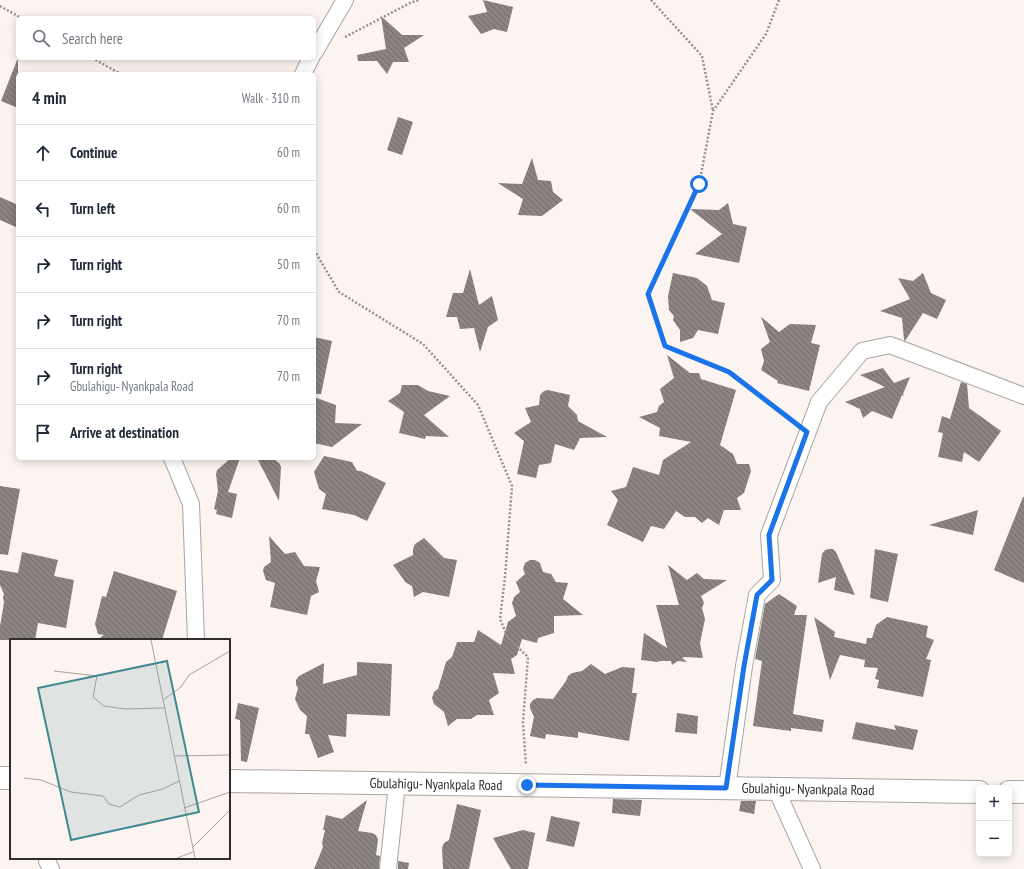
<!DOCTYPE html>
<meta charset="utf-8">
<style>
body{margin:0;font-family:"PT Sans Narrow",sans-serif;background:#f2f2f3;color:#1f2937}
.controls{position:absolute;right:12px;bottom:12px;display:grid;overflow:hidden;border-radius:6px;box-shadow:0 2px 10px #0003}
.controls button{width:36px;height:36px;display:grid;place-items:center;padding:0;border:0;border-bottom:1px solid #e0e1e3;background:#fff;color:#1f2937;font:20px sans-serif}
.stop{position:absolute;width:12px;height:12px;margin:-9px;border:3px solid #1a73e8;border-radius:50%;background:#fff}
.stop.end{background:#1a73e8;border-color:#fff;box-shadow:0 1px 4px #0008}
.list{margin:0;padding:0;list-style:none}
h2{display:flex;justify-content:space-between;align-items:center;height:52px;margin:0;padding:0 16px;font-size:17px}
h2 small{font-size:13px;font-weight:400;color:#747a83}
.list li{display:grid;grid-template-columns:26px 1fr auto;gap:12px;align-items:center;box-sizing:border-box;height:56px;padding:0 16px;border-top:1px solid #e0e1e3}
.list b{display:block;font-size:15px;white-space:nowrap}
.list p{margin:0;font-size:13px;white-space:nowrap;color:#747a83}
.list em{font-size:13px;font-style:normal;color:#747a83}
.icon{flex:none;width:22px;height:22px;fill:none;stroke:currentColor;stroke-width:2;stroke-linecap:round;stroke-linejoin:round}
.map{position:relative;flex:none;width:1024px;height:869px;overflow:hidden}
.search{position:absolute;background:#fff;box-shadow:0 2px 10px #0003;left:16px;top:16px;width:300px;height:44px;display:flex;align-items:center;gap:10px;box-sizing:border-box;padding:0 14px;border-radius:6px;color:#747a83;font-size:15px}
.panel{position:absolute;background:#fff;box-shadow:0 2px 10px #0003;left:16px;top:72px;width:300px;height:388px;border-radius:6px}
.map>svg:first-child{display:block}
.building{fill:url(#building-back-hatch)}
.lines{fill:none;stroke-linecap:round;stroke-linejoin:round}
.street-casing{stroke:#aba5a1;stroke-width:18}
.secondary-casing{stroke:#aba5a1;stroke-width:24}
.path{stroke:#97928f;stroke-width:2.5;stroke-dasharray:2 2;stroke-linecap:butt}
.street{stroke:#fff;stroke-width:16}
.secondary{stroke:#fff;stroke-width:22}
.route{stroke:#1a73e8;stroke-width:5}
.labels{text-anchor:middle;stroke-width:3;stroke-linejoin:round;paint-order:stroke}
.street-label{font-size:14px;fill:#302d2c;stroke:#fff}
.inset-road{fill:none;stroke:#aaa4a2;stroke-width:1}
.view{fill:#418890;fill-opacity:0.15;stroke:#418890;stroke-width:2}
.inset-edge{fill:none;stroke:#302d2c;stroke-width:2}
</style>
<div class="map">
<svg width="1024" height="869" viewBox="0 0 1024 869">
<defs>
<pattern id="building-back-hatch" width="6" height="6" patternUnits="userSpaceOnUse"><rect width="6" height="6" fill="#8b8480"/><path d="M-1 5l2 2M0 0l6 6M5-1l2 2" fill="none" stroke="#726c69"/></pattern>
</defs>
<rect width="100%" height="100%" fill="#fbf4f0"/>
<path class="building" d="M 483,0 L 513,7 L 507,32 L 494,29 L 481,34 L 468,16 L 487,12 Z
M 381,16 L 402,35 L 424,35 L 404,48 L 409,62 L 393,62 L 387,74 L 377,61 L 358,61 L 357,55 L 386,49 Z
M 17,60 L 18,60 L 18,108 L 1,101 Z
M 398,117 L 413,122 L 402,155 L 387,150 Z
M 532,158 L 538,180 L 551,181 L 553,192 L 563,200 L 542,216 L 518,215 L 523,199 L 498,183 L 522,184 Z
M 0,197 L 18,205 L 18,228 L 0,220 Z
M 728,203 L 733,224 L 747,227 L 739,263 L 695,254 L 722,234 L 690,209 L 719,210 Z
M 470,269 L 479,305 L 492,296 L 498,320 L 488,327 L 480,352 L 474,328 L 460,329 L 457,317 L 446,317 L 453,293 L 463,293 Z
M 673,273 L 697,278 L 707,286 L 712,300 L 725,303 L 718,334 L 698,330 L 693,338 L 680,342 L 680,330 L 673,320 L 674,316 L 669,310 L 668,296 Z
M 923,273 L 931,293 L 946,300 L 937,319 L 923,313 L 905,341 L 904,340 L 902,318 L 880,311 L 910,299 L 898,278 L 913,281 Z
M 761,317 L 779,332 L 790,324 L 816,325 L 811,343 L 820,345 L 809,391 L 777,383 L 778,381 L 761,370 L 764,361 L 761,349 L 770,342 Z
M 314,337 L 332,341 L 321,394 L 314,394 Z
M 667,355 L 690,373 L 699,373 L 701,379 L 736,390 L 720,445 L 733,454 L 737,464 L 749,464 L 751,471 L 744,493 L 737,498 L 741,510 L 724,510 L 719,525 L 708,518 L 702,523 L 695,517 L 685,517 L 676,511 L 664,529 L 651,526 L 643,542 L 607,525 L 618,500 L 611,491 L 626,487 L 633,467 L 659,475 L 663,460 L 691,442 L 659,436 L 660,428 L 639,417 L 657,412 L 659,406 L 664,402 L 660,389 L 674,378 Z
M 883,368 L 894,383 L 910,377 L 903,394 L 904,396 L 902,395 L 892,419 L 872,411 L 863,418 L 860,409 L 845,402 L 885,387 L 860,375 Z
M 961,382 L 967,384 L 969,408 L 1001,431 L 979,462 L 964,452 L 962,462 L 938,457 L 943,433 L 938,432 L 942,416 L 950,419 Z
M 402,385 L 418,385 L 428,391 L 450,396 L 424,415 L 449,437 L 426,436 L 425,439 L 399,433 L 404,412 L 388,401 L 400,393 Z
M 548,390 L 570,395 L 568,406 L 577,415 L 578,421 L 607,437 L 580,438 L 574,450 L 555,444 L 551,463 L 539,465 L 536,478 L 517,474 L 524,441 L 514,433 L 531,422 L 525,408 L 539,405 L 540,395 L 544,391 Z
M 314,397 L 336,405 L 335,423 L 362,424 L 332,447 L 314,443 Z
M 324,456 L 352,462 L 357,471 L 361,471 L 386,483 L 367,521 L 354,515 L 322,509 L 326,494 L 319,489 L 314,472 Z
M 231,458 L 240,458 L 228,492 L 237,494 L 232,518 L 216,514 L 217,510 L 214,509 L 218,491 L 216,474 L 217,470 Z
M 257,458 L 272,458 L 279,463 L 281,467 L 279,501 Z
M 0,486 L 20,489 L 8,555 L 0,554 Z
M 1023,497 L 1024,497 L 1024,583 L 994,570 Z
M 978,510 L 973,535 L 929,525 Z
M 269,536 L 285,554 L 295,552 L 304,566 L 320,567 L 316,581 L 319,592 L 311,596 L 307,615 L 270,607 L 275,583 L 266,580 L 263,571 L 264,567 L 271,562 Z
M 424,538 L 444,558 L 457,560 L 449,597 L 423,592 L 414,597 L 412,586 L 405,582 L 404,580 L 393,565 L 413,555 L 413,549 L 415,544 Z
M 829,549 L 833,549 L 836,552 L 855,595 L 834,590 L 836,577 L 818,583 L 822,554 L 825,550 Z
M 875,549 L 898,554 L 888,602 L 870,598 Z
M 22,552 L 58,560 L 54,576 L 74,580 L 66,628 L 38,623 L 35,640 L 0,640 L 0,626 L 4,603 L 3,597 L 4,594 L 0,585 L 0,570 L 18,573 Z
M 530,560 L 535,560 L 540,563 L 543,572 L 551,574 L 556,582 L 568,583 L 563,599 L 583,615 L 554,616 L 554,633 L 538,638 L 537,643 L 522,639 L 517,655 L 511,659 L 515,674 L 493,673 L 499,693 L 489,700 L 494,715 L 477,715 L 471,719 L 457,719 L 448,726 L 444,712 L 434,704 L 432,698 L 434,692 L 438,689 L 446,662 L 452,657 L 457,642 L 474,642 L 478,630 L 501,645 L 508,622 L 516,616 L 512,603 L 514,597 L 520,592 L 516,582 L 525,574 L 523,569 L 525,563 Z
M 668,565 L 687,580 L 697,573 L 704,579 L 727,580 L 701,596 L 704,603 L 702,608 L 705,619 L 700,643 L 703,658 L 685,657 L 682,658 L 687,662 L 678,661 L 672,665 L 671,661 L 659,661 L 658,662 L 641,660 L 644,633 L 667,648 L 656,605 L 679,605 Z
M 114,571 L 177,591 L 162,640 L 97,640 L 104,635 L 98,634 L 95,624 L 102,596 L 106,597 Z
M 779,594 L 797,606 L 794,615 L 807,615 L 793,714 L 824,720 L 822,732 L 791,728 L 791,731 L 753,726 L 762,661 L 755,659 L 765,604 Z
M 814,617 L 835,632 L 834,637 L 866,644 L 867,638 L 872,638 L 876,625 L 887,617 L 928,626 L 926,637 L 934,640 L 926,659 L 931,660 L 923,697 L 877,688 L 879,680 L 875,679 L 878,668 L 864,667 L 865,660 L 840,655 L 830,680 Z
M 357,662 L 392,664 L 390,716 L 347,714 L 346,737 L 328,735 L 334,752 L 318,758 L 309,734 L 305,734 L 307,716 L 300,710 L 295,699 L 298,688 L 296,685 L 296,680 L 299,676 L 324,663 L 323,684 L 357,675 Z
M 591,664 L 605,674 L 622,667 L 635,668 L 632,693 L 637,693 L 629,741 L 578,732 L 578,738 L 546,734 L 545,739 L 530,736 L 534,717 L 530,708 L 530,704 L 533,700 L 537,698 L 553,699 L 566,681 L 568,676 L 572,673 L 582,671 Z
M 238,703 L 259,708 L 247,762 L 241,761 L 240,720 L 235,719 Z
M 677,713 L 698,716 L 697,734 L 675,732 Z
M 856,722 L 896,730 L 894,725 L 918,730 L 913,750 L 852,739 Z
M 613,799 L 642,800 L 640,816 L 612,813 Z
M 367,800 L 358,831 L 372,833 L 376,835 L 378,840 L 376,855 L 380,856 L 379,869 L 314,869 L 323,847 L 322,843 L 325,830 L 323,830 L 326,815 L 342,819 Z
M 741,801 L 756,801 L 754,814 L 739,811 Z
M 457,804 L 481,810 L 469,869 L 443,869 L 442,848 L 444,843 L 449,840 Z
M 551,816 L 580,822 L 574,847 L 546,841 Z
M 523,830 L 535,833 L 528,869 L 511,869 L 493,838 Z
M 398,861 L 409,863 L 408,869 L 398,869 Z"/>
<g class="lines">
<defs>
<path id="street" d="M 314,53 L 345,0
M 303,74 L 311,58
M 172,458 L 191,504 L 196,640
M 727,788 L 744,666 L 757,595 L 772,580 L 769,535 L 819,402 L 862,351 L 890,345 L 1024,396
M 776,789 L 812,869
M 47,858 L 47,861 L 51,869
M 388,869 L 397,784"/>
<path id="secondary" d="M 0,778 L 11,778
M 229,781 L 979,792
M 1009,792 L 1024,792"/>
</defs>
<use href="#street" class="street-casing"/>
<use href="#secondary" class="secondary-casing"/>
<path class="path" d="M 651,0 L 702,56 L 713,111
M 779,0 L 766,34 L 713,111 L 699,185 L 648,294 L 665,346 L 729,372 L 792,421
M 0,6 L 21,18
M 345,37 L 410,3 L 419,0
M 92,58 L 121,74
M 314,250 L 339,292 L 423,344 L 478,405 L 512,486 L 505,577 L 500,619 L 508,638 L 528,657 L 523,722 L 526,765"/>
<use href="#street" class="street"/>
<use href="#secondary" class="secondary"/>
</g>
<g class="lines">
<path class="route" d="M 527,785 L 726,788 L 744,666 L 757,595 L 772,580 L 769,535 L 807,432 L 729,372 L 665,346 L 648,294 L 699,184"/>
</g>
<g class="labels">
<g class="street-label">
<text transform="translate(436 784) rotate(1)" y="5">Gbulahigu- Nyankpala Road</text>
<text transform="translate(808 789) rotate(1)" y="5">Gbulahigu- Nyankpala Road</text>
</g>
</g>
<g transform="translate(10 639)">
<rect width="220" height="220" fill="#fbf4f0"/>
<path class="inset-road" d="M 141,1 L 185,219M 44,32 L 87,37 L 83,58 L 94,67 L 115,70 L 154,69M 153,61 L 171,48 L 179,36 L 220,12M 164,117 L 220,116M 14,139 L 31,141 L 61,153 L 93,157 L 99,165 L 110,168 L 129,156 L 153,150 L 169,142M 174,169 L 220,153M 182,209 L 220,171M 167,219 L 183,213"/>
<path class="view" d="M 157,22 L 189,173 L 61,201 L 28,49 Z"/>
<rect width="220" height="220" class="inset-edge"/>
</g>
</svg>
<div class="controls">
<button>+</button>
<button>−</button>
</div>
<div class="stop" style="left:699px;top:184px"></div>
<div class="stop end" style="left:527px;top:785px"></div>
<div class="search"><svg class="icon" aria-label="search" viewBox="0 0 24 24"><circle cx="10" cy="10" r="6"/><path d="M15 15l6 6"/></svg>Search here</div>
<section class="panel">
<h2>4 min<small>Walk · 310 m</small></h2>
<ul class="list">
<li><svg class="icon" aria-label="ahead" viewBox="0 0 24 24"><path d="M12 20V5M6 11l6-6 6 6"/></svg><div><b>Continue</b></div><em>60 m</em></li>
<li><svg class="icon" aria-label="left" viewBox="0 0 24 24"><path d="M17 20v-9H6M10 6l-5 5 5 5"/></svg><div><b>Turn left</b></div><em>60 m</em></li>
<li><svg class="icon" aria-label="right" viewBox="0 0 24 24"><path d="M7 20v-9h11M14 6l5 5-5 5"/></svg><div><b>Turn right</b></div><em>50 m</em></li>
<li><svg class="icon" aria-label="right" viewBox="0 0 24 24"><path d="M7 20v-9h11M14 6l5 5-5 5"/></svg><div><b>Turn right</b></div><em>70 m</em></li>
<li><svg class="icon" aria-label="right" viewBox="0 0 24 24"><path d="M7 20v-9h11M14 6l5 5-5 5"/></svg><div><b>Turn right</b><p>Gbulahigu- Nyankpala Road</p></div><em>70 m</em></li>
<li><svg class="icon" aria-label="arrive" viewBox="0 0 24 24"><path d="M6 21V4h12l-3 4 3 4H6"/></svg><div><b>Arrive at destination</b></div></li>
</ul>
</section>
</div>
